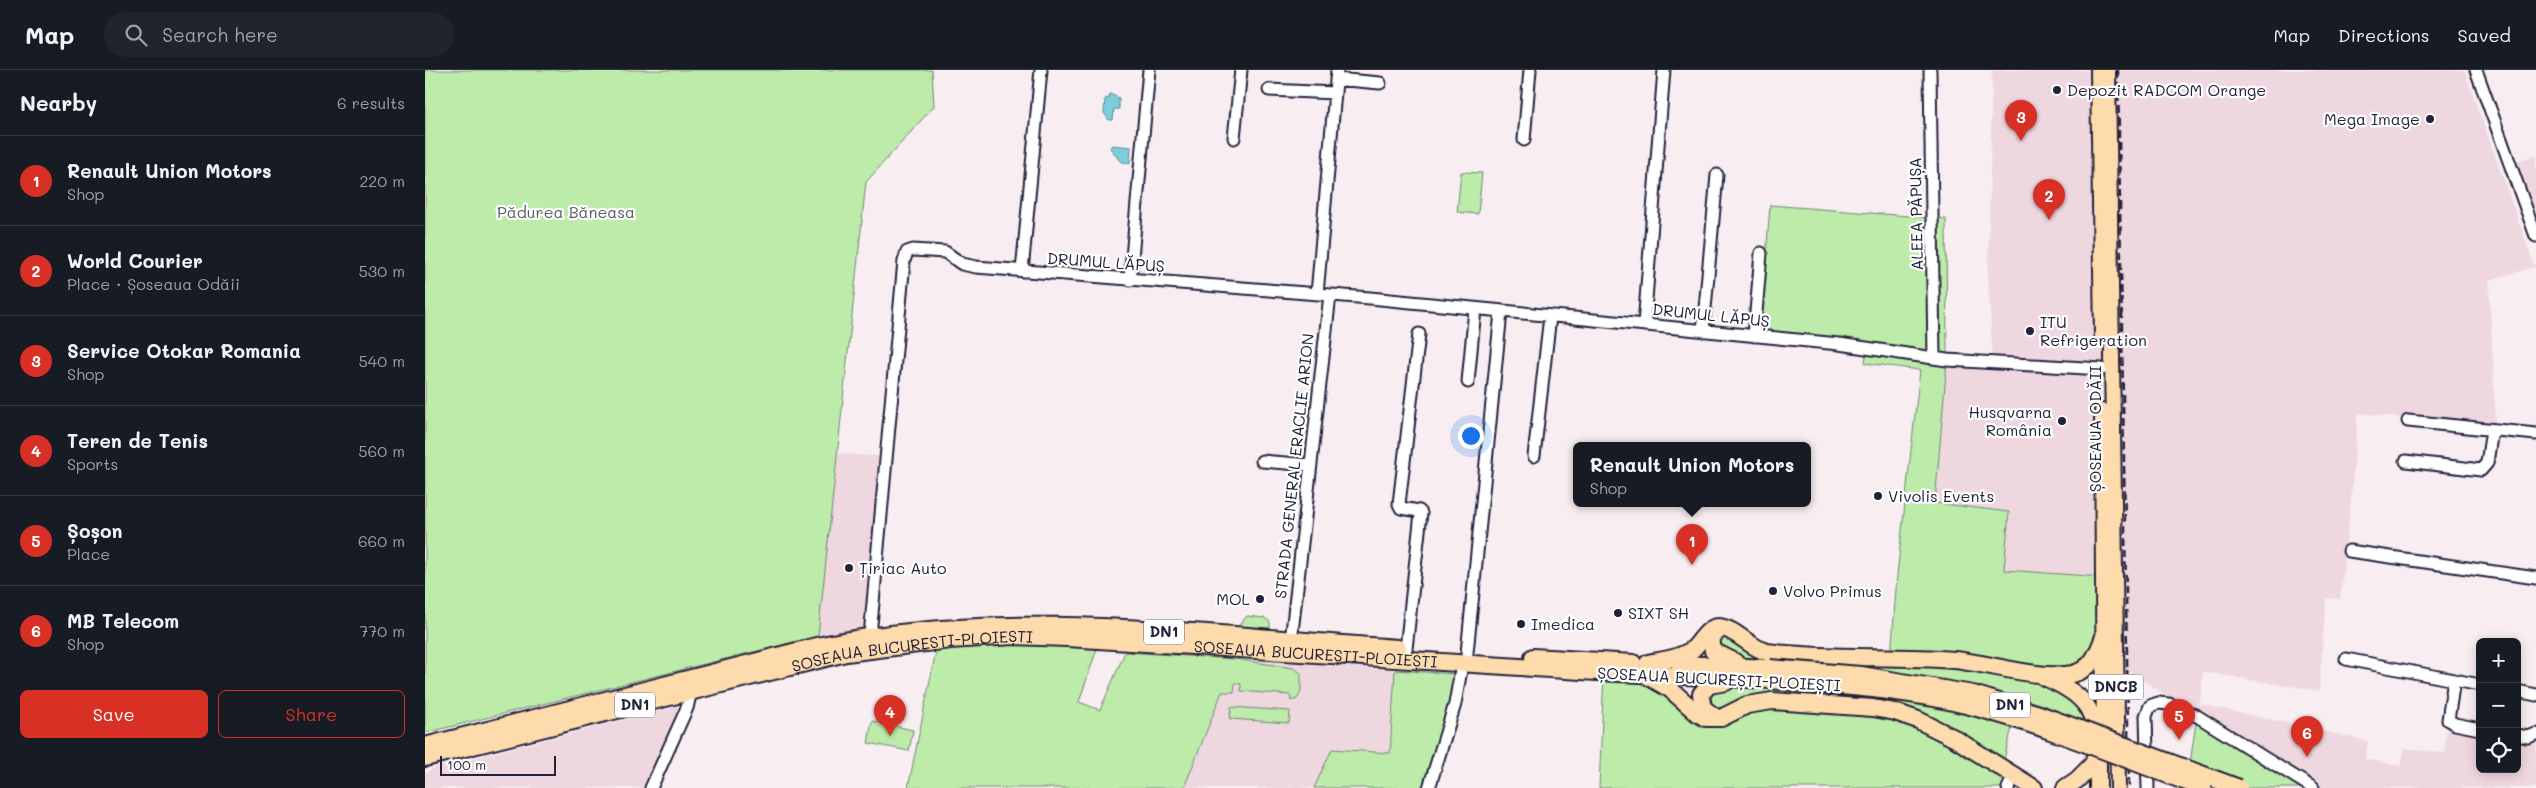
<!DOCTYPE html>
<meta charset="utf-8">
<style>
body{margin:0;font-family:Mali,sans-serif;background:#20242c;color:#f1f3f6}
.controls{position:absolute;right:15px;bottom:15px;display:grid;overflow:hidden;border-radius:8px;box-shadow:0 2px 12px #0003}
.controls button{width:45px;height:45px;display:grid;place-items:center;padding:0;border:0;border-bottom:1px solid #363941;background:#171b24;color:#f1f3f6;font:25px sans-serif}
.scale{position:absolute;left:15px;bottom:12px;width:116px;box-sizing:border-box;padding-left:5px;border:2px solid #22223b;border-top:0;font-size:14px;line-height:18px;white-space:nowrap;color:#22223b;-webkit-text-stroke:4px #fff;paint-order:stroke}
.you{position:absolute;left:1045px;top:365px;width:18px;height:18px;margin:-12px;border:4px solid #fff;border-radius:50%;background:#1a73e8;box-shadow:0 0 0 8px #1a73e833}
.badge{display:grid;place-items:center;width:32px;height:32px;border-radius:50%;background:#d93025;color:#fff;font-size:16px;font-weight:700}
.pin{position:absolute;translate:-50% -41px;filter:drop-shadow(0 1px 2px #0008)}
.pin::after{content:'';position:absolute;top:26px;width:18px;height:15px;background:inherit;clip-path:polygon(0 0,100% 0,50% 100%)}
.popup{position:absolute;left:1148px;top:372px;width:238px;height:65px;box-sizing:border-box;display:grid;place-content:center;border-radius:8px;background:#171b24;filter:drop-shadow(0 1px 4px #0005);font-size:16px;white-space:nowrap;color:#9ea1a6}
.popup b{font-size:19px;color:#f1f3f6}
.popup::after{content:'';position:absolute;left:50%;top:100%;margin-left:-10px;border:10px solid transparent;border-top-color:#171b24}
.list{margin:0;padding:0;list-style:none}
h2{display:flex;justify-content:space-between;align-items:center;height:65px;margin:0;padding:0 20px;font-size:21px}
h2 small{font-size:16px;font-weight:400;color:#9ea1a6}
.list li{display:grid;grid-template-columns:32px 1fr auto;gap:15px;align-items:center;box-sizing:border-box;height:90px;padding:0 20px;border-top:1px solid #363941}
.list b{display:block;font-size:19px;white-space:nowrap}
.list p{margin:0;font-size:16px;white-space:nowrap;color:#9ea1a6}
.list em{font-size:16px;font-style:normal;color:#9ea1a6}
.actions{display:flex;gap:10px;padding:15px 20px}
.actions a{flex:1;padding:11px 0;border:1px solid #d93025;border-radius:8px;text-align:center;font-size:18px;color:#d93025}
.actions .main{background:#d93025;color:#fff}
.icon{flex:none;width:28px;height:28px;fill:none;stroke:currentColor;stroke-width:2;stroke-linecap:round;stroke-linejoin:round}
.map{position:relative;flex:none;width:2111px;height:718px;overflow:hidden}
header{display:flex;align-items:center;gap:30px;box-sizing:border-box;height:70px;padding:0 25px;background:#171b24;border-bottom:1px solid #363941}
header strong{font-size:24px}
nav{display:flex;gap:28px;margin-inline-start:auto;font-size:18px}
.search{width:350px;height:45px;background:#20242c;display:flex;align-items:center;gap:12px;box-sizing:border-box;padding:0 18px;border-radius:28px;color:#9ea1a6;font-size:19px}
main{display:flex}
aside{flex:1;background:#171b24}
.map>svg:first-child{display:block}
.built{fill:#efd7e0}
.green{fill:#bcebaa;stroke:#6f8672}
.water{fill:#7eced9;stroke:#59899a}
.lines{fill:none;stroke-linecap:round;stroke-linejoin:round}
.minor-casing{stroke:#22223b;stroke-width:15}
.major-casing{stroke:#22223b;stroke-width:18}
.highway-casing{stroke:#22223b;stroke-width:20}
.minor{stroke:#fff;stroke-width:11}
.major{stroke:#fedbac;stroke-width:14}
.highway{stroke:#fedbac;stroke-width:16}
.rail{stroke:#22223b;stroke-width:2.5;stroke-dasharray:8 4;stroke-linecap:butt}
.highway-bridge-casing{stroke:#22223b;stroke-width:20;stroke-linecap:butt}
.highway-bridge{stroke:#fedbac;stroke-width:16}
.poi-dot{fill:#22223b;stroke:#fff;stroke-width:2}
.labels{text-anchor:middle;stroke-width:4.5;stroke-linejoin:round;paint-order:stroke}
.shield{fill:#fff;stroke:#646476;stroke-width:1}
.shield-label{font-size:15px;font-weight:bold;fill:#22223b}
.poi-label{font-size:16px;fill:#22223b;stroke:#fff;text-anchor:start}
.park-label{font-size:16px;fill:#505e5c;stroke:#fff}
.street-label{font-size:16px;fill:#22223b;stroke:#fff}
</style>
<header>
<strong>Map</strong>
<div class="search"><svg class="icon" aria-label="search" viewBox="0 0 24 24"><circle cx="10" cy="10" r="6"/><path d="M15 15l6 6"/></svg>Search here</div>
<nav><a>Map</a><a>Directions</a><a>Saved</a></nav>
</header>
<main>
<aside>
<h2>Nearby<small>6 results</small></h2>
<ul class="list">
<li><span class="badge">1</span><div><b>Renault Union Motors</b><p>Shop</p></div><em>220 m</em></li>
<li><span class="badge">2</span><div><b>World Courier</b><p>Place · Șoseaua Odăii</p></div><em>530 m</em></li>
<li><span class="badge">3</span><div><b>Service Otokar Romania</b><p>Shop</p></div><em>540 m</em></li>
<li><span class="badge">4</span><div><b>Teren de Tenis</b><p>Sports</p></div><em>560 m</em></li>
<li><span class="badge">5</span><div><b>Șoșon</b><p>Place</p></div><em>660 m</em></li>
<li><span class="badge">6</span><div><b>MB Telecom</b><p>Shop</p></div><em>770 m</em></li>
</ul>
<div class="actions"><a class="main">Save</a><a>Share</a></div>
</aside>
<div class="map">
<svg width="2111" height="718" viewBox="0 0 2111 718">
<rect width="100%" height="100%" fill="#f8edf1"/>
<filter id="ink" filterUnits="userSpaceOnUse"><feTurbulence type="fractalNoise" baseFrequency=".02" numOctaves="2"/><feDisplacementMap in="SourceGraphic" scale="10" xChannelSelector="R" yChannelSelector="G"/><feConvolveMatrix kernelMatrix="1 2 1 2 8 2 1 2 1" color-interpolation-filters="sRGB"/></filter>
<g filter="url(#ink)">
<path class="built" d="M 1567,0 L 2039,0 L 2110,197 L 2064,210 L 2071,358 L 1933,343 L 1926,429 L 1915,529 L 1901,528 L 1894,621 L 1778,602 L 1775,634 L 1943,671 L 1940,689 L 1976,696 L 1979,678 L 2019,683 L 2023,650 L 2055,659 L 2055,699 L 2092,699 L 2092,665 L 2111,664 L 2111,718 L 1888,718 L 1676,584 L 1678,507 L 1579,500 L 1510,433 L 1522,290 L 1568,293 L 1563,208 Z
M 2111,86 L 2111,139 L 2107,140 L 2090,91 Z
M 410,383 L 461,387 L 444,557 L 393,566 Z
M 810,589 L 970,600 L 965,683 L 907,679 L 889,718 L 759,718 Z
M 253,636 L 262,638 L 226,718 L 0,718 L 0,704 L 9,698 Z"/>
<path class="green" d="M 0,0 L 507,0 L 509,36 L 441,112 L 393,566 L 0,663 Z
M 1036,102 L 1057,103 L 1053,144 L 1032,142 Z
M 1345,135 L 1521,149 L 1522,290 L 1510,433 L 1584,442 L 1579,500 L 1678,507 L 1678,569 L 1648,604 L 1644,618 L 1670,664 L 1327,597 L 1286,573 L 1291,561 L 1324,575 L 1466,587 L 1472,505 L 1495,300 L 1440,293 L 1442,278 L 1335,267 Z
M 822,546 L 840,548 L 845,552 L 845,559 L 842,561 L 818,559 L 815,554 Z
M 675,570 L 654,632 L 675,640 L 700,582 L 810,589 L 868,598 L 876,603 L 876,622 L 872,629 L 866,631 L 865,625 L 816,621 L 816,614 L 810,613 L 809,622 L 797,622 L 759,718 L 483,718 L 513,571 Z
M 970,600 L 1030,604 L 1031,616 L 1001,718 L 889,718 L 907,679 L 965,683 Z
M 1179,603 L 1219,604 L 1285,645 L 1284,615 L 1434,617 L 1589,649 L 1578,694 L 1583,718 L 1174,718 Z
M 806,637 L 865,641 L 864,653 L 805,649 Z
M 1772,646 L 1888,718 L 1814,718 L 1764,700 Z
M 447,651 L 488,660 L 484,681 L 443,673 Z"/>
<path class="water" d="M 685,24 L 694,28 L 694,39 L 689,39 L 688,50 L 684,50 L 679,43 L 680,29 L 684,28 Z
M 687,75 L 706,77 L 705,94 L 695,91 L 685,78 Z"/>
<g class="lines">
<defs>
<path id="minor" d="M 1505,0 L 1509,288
M 2051,0 L 2111,166
M 911,9 L 955,13
M 844,20 L 910,23
M 809,68 L 816,0
M 1099,70 L 1105,0
M 597,201 L 616,0
M 705,210 L 724,0
M 892,224 L 912,0
M 1219,255 L 1239,0
M 1278,261 L 1292,105
M 1329,266 L 1336,183
M 1043,312 L 1050,239
M 1983,351 L 2111,364
M 1109,386 L 1125,246
M 837,391 L 886,395
M 1981,391 L 2056,400 L 2062,393 L 2067,360
M 1924,481 L 2111,508
M 445,566 L 479,191 L 482,182 L 488,180 L 520,182 L 537,194 L 551,197 L 945,228 L 1414,274 L 1522,290 L 1677,299
M 866,571 L 905,225
M 981,579 L 996,443 L 994,441 L 976,438 L 974,434 L 994,264
M 1042,583 L 1076,242
M 1921,589 L 2055,615
M 2029,610 L 2023,650 L 2030,654 L 2055,659
M 2092,621 L 2111,625
M 2092,665 L 2103,667 L 2111,664
M 226,718 L 262,638 L 266,621
M 1004,718 L 1030,634 L 1037,594
M 1583,718 L 1589,706
M 1723,718 L 1721,646 L 1725,636 L 1733,633 L 1744,634 L 1772,646 L 1888,718"/>
<path id="major" d="M 1673,0 L 1677,267
M 1683,0 L 1693,718
M 1677,341 L 1679,677"/>
<g id="highway">
<path d="M 1294,560 L 1286,568 L 1288,581 L 1310,592"/>
<path d="M 1108,587 L 1208,593"/>
<path d="M 1223,593 C 1238,590 1256,588 1268,579 C 1275,573 1283,556 1294,557 C 1312,559 1324,578 1342,582 C 1404,590 1467,585 1529,590 C 1563,593 1615,610 1647,604 C 1666,600 1672,585 1678,569"/>
<path d="M 1255,594 L 1345,598"/>
<path d="M 1221,605 L 1245,619 L 1272,643 L 1281,648 L 1296,648 L 1322,635 L 1347,631 L 1448,638 L 1470,642 L 1493,650 L 1529,668 L 1609,718"/>
<path d="M 1619,607 C 1663,625 1676,644 1669,693 L 1652,710 L 1640,718"/>
<path d="M 1289,646 L 1278,638 L 1276,624 L 1284,615 L 1301,612"/>
<path d="M 0,676 L 392,576 C 582,536 781,565 973,578"/>
<path id="s1" d="M 0,688 L 421,583 L 525,570 L 589,566 L 642,568 L 1172,602 L 1346,610"/>
<path d="M 1673,718 L 1673,683"/>
</g>
</defs>
<use href="#minor" class="minor-casing"/>
<use href="#major" class="major-casing"/>
<use href="#highway" class="highway-casing"/>
<use href="#minor" class="minor"/>
<use href="#major" class="major"/>
<use href="#highway" class="highway"/>
<path class="rail" d="M 1693,0 L 1704,718"/>
<defs>
<path id="highway-bridge" d="M 1345,598 L 1436,605 L 1548,624 L 1614,644 L 1814,718
M 1346,610 C 1412,616 1480,619 1545,636 C 1625,657 1701,690 1778,718"/>
</defs>
<use href="#highway-bridge" class="highway-bridge-casing"/>
<use href="#highway-bridge" class="highway-bridge"/>
</g>
</g>
<g class="poi-dot">
<circle cx="1632" cy="20" r="5"/>
<circle cx="2005" cy="49" r="5"/>
<circle cx="1605" cy="261" r="5"/>
<circle cx="1637" cy="351" r="5"/>
<circle cx="1453" cy="426" r="5"/>
<circle cx="424" cy="498" r="5"/>
<circle cx="1348" cy="521" r="5"/>
<circle cx="835" cy="529" r="5"/>
<circle cx="1193" cy="543" r="5"/>
<circle cx="1096" cy="554" r="5"/>
</g>
<g class="labels">
<g class="shield">
<rect x="719" y="549.5" width="40" height="25" rx="4"/>
<rect x="1663.5" y="604.5" width="55" height="25" rx="4"/>
<rect x="190" y="622.5" width="40" height="25" rx="4"/>
<rect x="1565" y="622.5" width="40" height="25" rx="4"/>
</g>
<g class="shield-label">
<text x="739" y="567">DN1</text>
<text x="1691" y="622">DNCB</text>
<text x="210" y="640">DN1</text>
<text x="1585" y="640">DN1</text>
</g>
<g class="poi-label">
<text x="1642" y="26">Depozit RADCOM Orange</text>
<text x="1995" y="55" text-anchor="end">Mega Image</text>
<text x="1615" y="258">ITU<tspan x="1615" dy="18">Refrigeration</tspan></text>
<text x="1627" y="348" text-anchor="end">Husqvarna<tspan x="1627" dy="18">România</tspan></text>
<text x="1463" y="432">Vivolis Events</text>
<text x="434" y="504">Țiriac Auto</text>
<text x="1358" y="527">Volvo Primus</text>
<text x="825" y="535" text-anchor="end">MOL</text>
<text x="1203" y="549">SIXT SH</text>
<text x="1106" y="560">Imedica</text>
</g>
<g class="park-label">
<text x="141" y="148">Pădurea Băneasa</text>
</g>
<g class="street-label">
<text transform="translate(1491 144) rotate(-91)" y="6">ALEEA PĂPUȘA</text>
<text transform="translate(681 192) rotate(4)" y="6">DRUMUL LĂPUȘ</text>
<text transform="translate(1286 245) rotate(6)" y="6">DRUMUL LĂPUȘ</text>
<text transform="translate(1670 359) rotate(-90)" y="6">ȘOSEAUA ODĂII</text>
<text transform="translate(869 396) rotate(-84)" y="6">STRADA GENERAL ERACLIE ARION</text>
<text dy="6" stroke="none"><textPath href="#s1" startOffset="500">ȘOSEAUA BUCUREȘTI-PLOIEȘTI</textPath></text>
<text dy="6" stroke="none"><textPath href="#s1" startOffset="905">ȘOSEAUA BUCUREȘTI-PLOIEȘTI</textPath></text>
<text transform="translate(1294 609) rotate(3)" y="6">ȘOSEAUA BUCUREȘTI-PLOIEȘTI</text>
</g>
</g>
</svg>
<div class="controls">
<button>+</button>
<button>−</button>
<button><svg class="icon" aria-label="locate" viewBox="0 0 24 24"><circle cx="12" cy="12" r="6"/><path d="M12 2v4M12 18v4M2 12h4M18 12h4"/></svg></button>
</div>
<div class="scale">100 m</div>
<div class="you"></div>
<div class="pin badge" style="left:1267px;top:495px">1</div>
<div class="popup"><b>Renault Union Motors</b>Shop</div>
<div class="pin badge" style="left:1624px;top:150px">2</div>
<div class="pin badge" style="left:1596px;top:71px">3</div>
<div class="pin badge" style="left:465px;top:666px">4</div>
<div class="pin badge" style="left:1754px;top:670px">5</div>
<div class="pin badge" style="left:1882px;top:687px">6</div>
</div>
</main>
